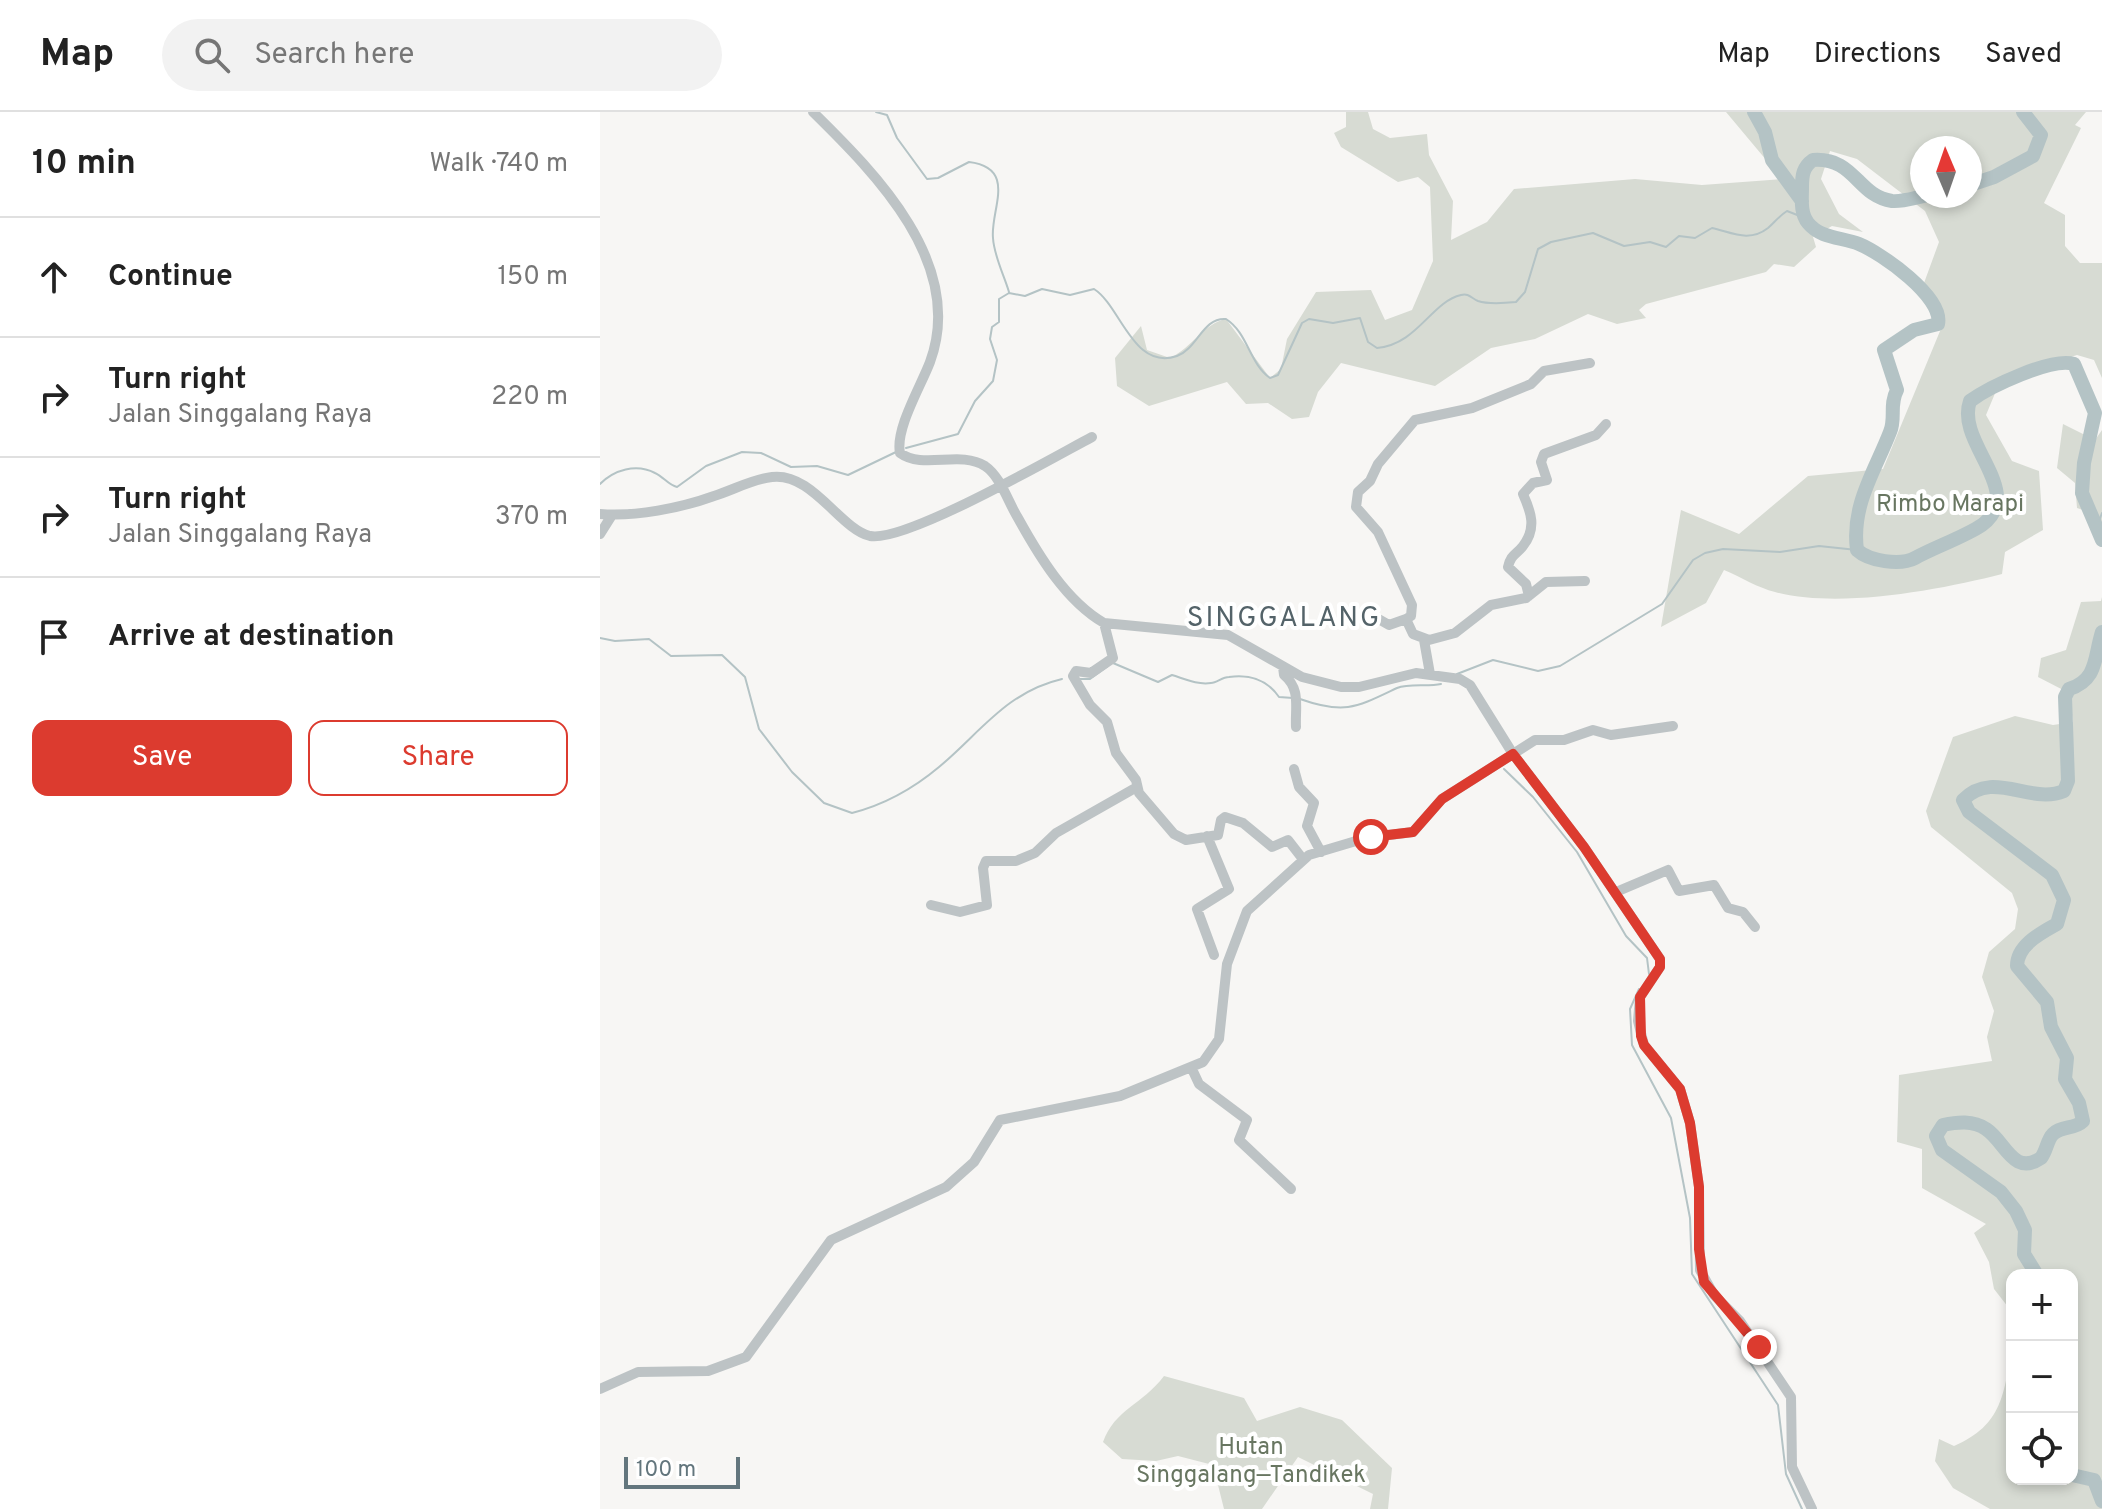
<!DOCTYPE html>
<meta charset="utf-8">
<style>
body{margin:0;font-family:Overpass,sans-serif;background:#f2f2f2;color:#222}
.controls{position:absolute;right:24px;bottom:24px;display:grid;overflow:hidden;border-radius:16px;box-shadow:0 4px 12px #0003}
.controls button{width:72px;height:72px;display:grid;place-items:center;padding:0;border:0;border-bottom:2px solid #e0e0e0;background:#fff;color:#222;font:40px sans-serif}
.compass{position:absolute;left:1310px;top:24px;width:72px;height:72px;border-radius:50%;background:#fff;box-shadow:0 4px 12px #0003;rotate:358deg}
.scale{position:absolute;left:24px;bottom:20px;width:116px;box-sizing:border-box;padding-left:8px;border:4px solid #63767d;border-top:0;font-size:22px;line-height:28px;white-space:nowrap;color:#63767d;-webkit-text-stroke:6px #fff;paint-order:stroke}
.stop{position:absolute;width:24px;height:24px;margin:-18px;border:6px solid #dc3b2f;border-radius:50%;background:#fff}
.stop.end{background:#dc3b2f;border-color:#fff;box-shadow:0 2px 8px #0008}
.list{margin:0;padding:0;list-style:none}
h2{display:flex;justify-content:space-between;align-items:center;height:104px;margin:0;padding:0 32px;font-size:34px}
h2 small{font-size:26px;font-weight:400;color:#767676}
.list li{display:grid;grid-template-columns:52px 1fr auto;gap:24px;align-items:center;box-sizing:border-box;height:120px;padding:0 32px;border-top:2px solid #e0e0e0}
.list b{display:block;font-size:30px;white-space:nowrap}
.list p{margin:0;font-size:26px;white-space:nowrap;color:#767676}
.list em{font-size:26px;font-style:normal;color:#767676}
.actions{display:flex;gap:16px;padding:24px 32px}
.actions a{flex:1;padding:18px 0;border:2px solid #dc3b2f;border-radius:16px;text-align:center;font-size:28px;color:#dc3b2f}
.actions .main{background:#dc3b2f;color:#fff}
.icon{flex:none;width:44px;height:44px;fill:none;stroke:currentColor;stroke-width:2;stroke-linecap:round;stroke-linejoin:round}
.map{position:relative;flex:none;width:1502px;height:1397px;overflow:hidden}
header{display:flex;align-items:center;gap:48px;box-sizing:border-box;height:112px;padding:0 40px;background:#fff;border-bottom:2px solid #e0e0e0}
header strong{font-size:38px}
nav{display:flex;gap:44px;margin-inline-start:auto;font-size:28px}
.search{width:560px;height:72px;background:#f2f2f2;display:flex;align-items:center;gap:20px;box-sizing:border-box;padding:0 28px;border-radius:44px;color:#767676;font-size:30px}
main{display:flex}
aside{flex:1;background:#fff}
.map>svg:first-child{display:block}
.green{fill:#d7dbd3;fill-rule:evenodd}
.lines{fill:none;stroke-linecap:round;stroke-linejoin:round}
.stream{stroke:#b4c3c5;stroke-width:2}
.river{stroke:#b4c3c5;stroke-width:14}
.minor{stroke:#bdc3c5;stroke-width:10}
.route{stroke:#dc3b2f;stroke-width:10}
.labels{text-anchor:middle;stroke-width:8;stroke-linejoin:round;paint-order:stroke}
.park-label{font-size:24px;fill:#687661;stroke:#fff}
.quarter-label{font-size:28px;letter-spacing:2px;fill:#546369;stroke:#fff}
</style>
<header>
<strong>Map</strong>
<div class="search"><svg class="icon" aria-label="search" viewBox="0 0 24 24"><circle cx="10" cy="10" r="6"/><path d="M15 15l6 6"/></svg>Search here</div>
<nav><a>Map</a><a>Directions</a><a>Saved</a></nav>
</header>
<main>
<aside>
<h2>10 min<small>Walk · 740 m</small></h2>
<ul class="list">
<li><svg class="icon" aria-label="ahead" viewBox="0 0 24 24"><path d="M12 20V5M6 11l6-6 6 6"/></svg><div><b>Continue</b></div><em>150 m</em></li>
<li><svg class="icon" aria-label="right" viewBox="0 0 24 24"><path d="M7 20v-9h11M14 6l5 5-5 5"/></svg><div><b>Turn right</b><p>Jalan Singgalang Raya</p></div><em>220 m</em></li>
<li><svg class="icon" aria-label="right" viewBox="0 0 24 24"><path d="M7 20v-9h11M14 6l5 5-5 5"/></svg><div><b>Turn right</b><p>Jalan Singgalang Raya</p></div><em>370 m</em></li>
<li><svg class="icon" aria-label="arrive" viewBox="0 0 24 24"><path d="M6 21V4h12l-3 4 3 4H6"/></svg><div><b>Arrive at destination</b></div></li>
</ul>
<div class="actions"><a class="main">Save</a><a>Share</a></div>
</aside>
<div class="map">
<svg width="1502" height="1397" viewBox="0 0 1502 1397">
<rect width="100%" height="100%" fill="#f7f6f4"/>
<path class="green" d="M 746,0 L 768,0 L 773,17 L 790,26 L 827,22 L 829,43 L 853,89 L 851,128 L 887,110 L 914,77 L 1035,67 L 1102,73 L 1182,67 L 1126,0 L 1486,0 L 1475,13 L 1481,16 L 1444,91 L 1465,103 L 1465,134 L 1480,151 L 1502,151 L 1502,266 L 1494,248 L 1477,243 L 1401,267 L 1386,303 L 1412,349 L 1439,359 L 1443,418 L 1405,440 L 1402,462 C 1339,478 1239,497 1175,480 C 1158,476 1141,465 1124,458 L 1106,491 L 1061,515 L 1081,398 L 1139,422 L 1208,364 L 1283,357 L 1345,207 L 1324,171 L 1339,130 L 1325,99 L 1257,47 L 1230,39 L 1221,67 L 1239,102 L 1263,120 L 1232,114 L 1213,125 L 1216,135 L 1194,155 L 1174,152 L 1166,160 L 1046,192 L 1039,198 L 1046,206 L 1017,212 L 988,202 L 935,227 L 891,236 L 835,274 L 741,251 L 718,280 L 709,305 L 692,307 L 668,291 L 646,292 L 627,270 L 549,294 L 517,274 L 515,246 L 541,214 L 547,238 L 570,246 C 592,236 604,211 626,207 L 670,266 L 681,257 L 687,227 L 716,180 L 771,178 L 785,208 L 812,198 L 833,149 L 830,75 L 818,65 L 798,70 L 741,35 L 734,21 L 746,15 ZM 1370,36 L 1370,84 L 1322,84 L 1322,36 Z
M 1463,312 L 1495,328 L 1502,318 L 1502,412 L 1498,403 L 1477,396 L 1475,371 L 1457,356 Z
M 1502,485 L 1502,1397 L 1390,1397 L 1353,1376 L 1335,1349 L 1339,1327 L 1354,1334 C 1403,1313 1404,1281 1412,1234 L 1412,1367 L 1472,1367 L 1472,1163 L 1412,1163 L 1412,1200 L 1394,1177 L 1389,1150 L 1374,1121 L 1386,1112 L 1322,1076 L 1322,1037 L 1297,1030 L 1299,963 L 1392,949 L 1387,925 L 1394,899 L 1382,865 L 1389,840 L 1415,817 L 1418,797 L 1412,781 L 1331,715 L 1326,699 L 1353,625 L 1415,604 L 1453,613 L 1473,610 L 1469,581 L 1438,565 L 1441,546 L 1466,538 L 1481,490 L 1501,489 Z
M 564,1264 L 644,1286 L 657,1309 L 700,1295 L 742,1308 L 792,1356 L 788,1397 L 770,1397 L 773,1382 L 698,1345 L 662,1397 L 624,1397 L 613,1353 L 578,1344 L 556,1349 L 522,1347 L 503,1330 C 515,1297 542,1293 564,1264 Z"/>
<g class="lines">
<path class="stream" d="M 276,0 L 287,3 L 297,26 L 327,67 L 338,66 L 369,50 C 418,56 390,98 393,126 C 394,144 404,163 409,180
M 306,336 L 358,322 L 375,289 L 393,269 L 397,248 L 390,227 L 392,215 L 399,210 L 399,187 L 409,181 L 425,184 L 442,177 L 470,183 L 494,177 C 521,194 533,259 577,244 C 597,237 603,205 626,207 C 648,221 649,251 670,266 L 678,263 L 702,211 L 709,207 L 733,211 L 760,206 L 768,230 L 777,236 C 818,232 831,190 861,183 C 869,181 871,186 878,189 C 887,192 906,191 916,190 L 925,180 L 938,137 L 951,130 L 993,121 L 1024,134 L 1050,130 L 1066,135 L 1079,124 L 1095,126 L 1112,116 C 1131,120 1149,131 1168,116 C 1174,111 1179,104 1187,99 L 1205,106
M 0,372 C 14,358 36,351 55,361 C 64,365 68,373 77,375 L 106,354 L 142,340 L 161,341 L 191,355 L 217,354 L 248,363 L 296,340
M 1496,417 L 1502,401
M 0,526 L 15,529 L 49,527 L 71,544 L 122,543 L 145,565 L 159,617 L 192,660 L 224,691 L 252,701 C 283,693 314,676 339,655 C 380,621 406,580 462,567
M 513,551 L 558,570 L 572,563 C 585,567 597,573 611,571 C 617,571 622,565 629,565 C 651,562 668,569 679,585 L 693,586
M 857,562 L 893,548 L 938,559 L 960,554 L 1062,492 L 1093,448 L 1105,441 L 1123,437 L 1180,440 L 1219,434 L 1257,438
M 479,567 L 490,567 L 508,554
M 700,587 C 745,603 757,595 797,576 C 809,571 828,575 841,572
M 904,657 L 933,685 L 977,740 L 1026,824 L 1047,846 L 1049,862
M 1039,877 L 1030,897 L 1032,933 L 1071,1006 L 1090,1106 L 1092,1162 L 1178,1293 L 1186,1362 L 1202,1397"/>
<path class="river" d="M 1154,0 L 1165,20 L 1172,48 L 1202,89
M 1370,73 L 1394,65 L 1433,44 L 1441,23 L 1423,0
M 1324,84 C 1314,86 1302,90 1292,89 C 1257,84 1255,45 1213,48 C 1203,55 1202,63 1202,75 C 1202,87 1200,101 1208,111 C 1221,127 1242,125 1259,132 C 1281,141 1344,185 1338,212 L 1314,218 L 1284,238 L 1297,278 C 1289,293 1296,306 1290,320 C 1275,359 1251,393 1257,438 C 1269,449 1300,454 1315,446 C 1333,436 1366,424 1382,413 C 1427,379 1355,331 1370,289 C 1389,275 1452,245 1474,252 L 1495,301 L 1484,351 L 1482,381 L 1502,428
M 1437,1163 L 1424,1142 L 1425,1118 L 1416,1099 L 1401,1080 L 1342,1038 L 1336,1024 L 1343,1013 C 1357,1010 1373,1008 1386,1017 C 1405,1029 1413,1065 1441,1046 C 1447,1038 1447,1028 1453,1022 C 1462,1013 1474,1018 1483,1009 L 1479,991 L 1465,967 L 1467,946 L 1451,915 L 1447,890 L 1417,854 C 1417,833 1441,821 1457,812 L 1464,788 L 1452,763 L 1369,700 L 1363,688 C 1393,657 1430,693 1464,679 L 1468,669 L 1465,585 L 1469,577 C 1498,568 1494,545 1502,520
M 1472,1363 L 1494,1368 L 1502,1389"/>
<path class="minor" d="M 213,0 C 276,62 366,152 330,250 C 321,274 295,317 300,341 C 323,358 360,338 385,354 C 401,365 408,390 418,406 C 439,444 466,489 504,511 L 628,523 L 702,565 L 741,575 L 759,575 L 816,561 L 860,567 L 870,573 L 913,642 L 984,735 L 1060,847 L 1060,855 L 1040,885 L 1038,909 L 1044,933 L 1080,977 L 1090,1011 L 1099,1075 L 1100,1158 L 1114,1183 L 1140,1209 L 1191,1285 L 1192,1355 L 1212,1397
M 0,402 C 35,405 81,396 114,384 C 133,378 153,367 172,365 C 212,360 240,417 270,424 C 305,431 454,345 492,325
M 0,422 L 12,403
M 929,484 L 926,472 L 908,455 C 911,442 916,443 923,434 C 937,416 931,400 923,382 L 933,371 L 947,368 L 941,350 L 944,342 L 996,323 L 1006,312
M 768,501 L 789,513 L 806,507 L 813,522 L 829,528 L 855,521 L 891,493 L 926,486 L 946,470 L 985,469
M 806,507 L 811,504 L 812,493 L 778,420 L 756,395 L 758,380 L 770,369 L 778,352 L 815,308 L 872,296 L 931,272 L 944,259 L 990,251
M 504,511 L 513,546 L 491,561 L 476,559 L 473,564 L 490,593 L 507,610 L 516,641 L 536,668 L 539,681 L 574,722 L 586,728 L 618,723 L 621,708 L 625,705 L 643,711 L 672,735 L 688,728 L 702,746
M 824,528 L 830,562
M 683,555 L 684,563 C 701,577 695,595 696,615
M 694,657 L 699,675 L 714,691 L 707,714 L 721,740
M 607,724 L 629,777 L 597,797 L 614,843
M 1016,780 L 1068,758 L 1079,779 L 1114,773 L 1128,796 L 1143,800 L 1155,815
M 331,793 L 360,800 L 387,793 L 383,756 L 386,749 L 416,749 L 435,741 L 456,721 L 537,675
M 592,957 L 599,972 L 647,1008 L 639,1028 L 691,1077
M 0,1277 L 38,1260 L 108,1259 L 146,1245 L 231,1128 L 346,1075 L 374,1050 L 400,1008 L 520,984 L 603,950 L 619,927 L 627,852 L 647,799 L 709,743 L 766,726 L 813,720 L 842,687 L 935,628 L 964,628 L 993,618 L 1011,623 L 1073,614"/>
</g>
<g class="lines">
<path class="route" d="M 771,725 L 813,720 L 842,687 L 913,642 L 984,735 L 1060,847 L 1060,855 L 1040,885 L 1041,924 L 1044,933 L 1080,977 L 1090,1011 L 1099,1075 L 1099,1137 L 1104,1170 L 1159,1235"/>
</g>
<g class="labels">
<g class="park-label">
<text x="1350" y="399">Rimbo Marapi</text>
<text x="651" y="1342">Hutan<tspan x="651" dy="28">Singgalang—Tandikek</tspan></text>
</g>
<g class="quarter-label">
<text x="684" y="514">SINGGALANG</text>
</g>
</g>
</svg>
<div class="controls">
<button>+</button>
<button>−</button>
<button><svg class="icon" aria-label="locate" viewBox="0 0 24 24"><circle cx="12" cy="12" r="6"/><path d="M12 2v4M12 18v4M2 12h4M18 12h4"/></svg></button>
</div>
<svg class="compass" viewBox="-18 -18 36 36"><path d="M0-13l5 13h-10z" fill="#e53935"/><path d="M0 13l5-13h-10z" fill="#767676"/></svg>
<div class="scale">100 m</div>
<div class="stop" style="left:771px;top:725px"></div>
<div class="stop end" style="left:1159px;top:1235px"></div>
</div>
</main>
